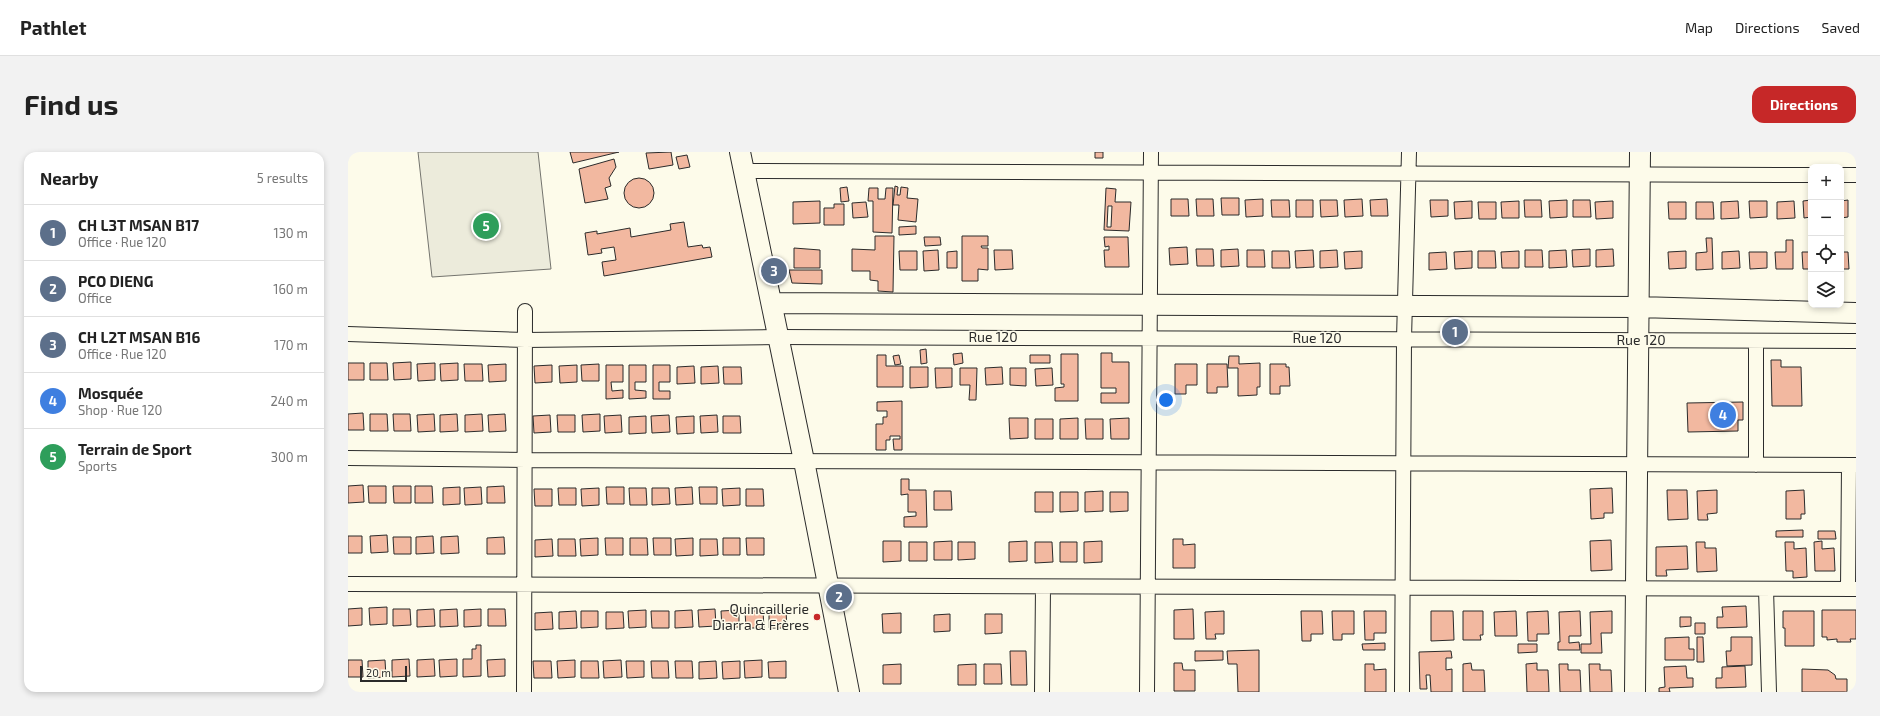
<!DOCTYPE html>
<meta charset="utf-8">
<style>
body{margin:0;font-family:"Exo 2",sans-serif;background:#f2f2f2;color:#222}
.controls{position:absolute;right:12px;top:12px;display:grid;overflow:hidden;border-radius:8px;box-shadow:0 2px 6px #0003}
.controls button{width:36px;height:36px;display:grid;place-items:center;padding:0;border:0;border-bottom:1px solid #e0e0e0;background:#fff;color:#222;font:20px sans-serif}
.scale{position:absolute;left:12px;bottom:10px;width:47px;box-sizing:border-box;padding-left:4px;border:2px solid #2b2b2b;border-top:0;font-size:11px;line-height:14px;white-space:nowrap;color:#2b2b2b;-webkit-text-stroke:3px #fdfbea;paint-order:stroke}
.you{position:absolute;left:818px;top:248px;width:14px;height:14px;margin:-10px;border:3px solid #fff;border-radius:50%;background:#1a73e8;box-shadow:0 0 0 6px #1a73e833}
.badge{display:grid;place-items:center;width:26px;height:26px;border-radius:50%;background:#c62828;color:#fff;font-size:13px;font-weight:700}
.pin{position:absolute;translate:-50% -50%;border:2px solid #fff;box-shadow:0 1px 4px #0006}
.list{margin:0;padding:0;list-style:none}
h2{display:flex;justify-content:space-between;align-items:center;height:52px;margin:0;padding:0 16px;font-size:17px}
h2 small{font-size:13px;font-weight:400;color:#767676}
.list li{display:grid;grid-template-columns:26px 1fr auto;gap:12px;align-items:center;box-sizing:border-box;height:56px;padding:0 16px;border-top:1px solid #e0e0e0}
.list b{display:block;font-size:15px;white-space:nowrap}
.list p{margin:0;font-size:13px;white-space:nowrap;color:#767676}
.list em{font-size:13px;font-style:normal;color:#767676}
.icon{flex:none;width:22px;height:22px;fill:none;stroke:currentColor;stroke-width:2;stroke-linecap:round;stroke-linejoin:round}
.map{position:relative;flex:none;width:1508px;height:540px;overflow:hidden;border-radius:12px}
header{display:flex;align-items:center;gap:24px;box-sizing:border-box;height:56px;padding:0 20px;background:#fff;border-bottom:1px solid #e0e0e0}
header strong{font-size:19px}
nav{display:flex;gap:22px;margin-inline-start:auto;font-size:14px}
.intro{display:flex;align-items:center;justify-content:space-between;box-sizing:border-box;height:96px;padding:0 24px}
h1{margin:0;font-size:28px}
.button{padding:10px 18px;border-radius:12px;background:#c62828;color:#fff;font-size:14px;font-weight:700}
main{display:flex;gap:24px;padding:0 24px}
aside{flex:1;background:#fff;border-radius:12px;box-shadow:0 2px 6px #0003}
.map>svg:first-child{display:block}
.green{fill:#ecebdb;stroke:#74746e}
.building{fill:#f2b8a0;stroke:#2b2b2b;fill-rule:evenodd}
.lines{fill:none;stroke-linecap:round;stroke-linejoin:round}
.street-casing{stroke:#2b2b2b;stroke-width:16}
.secondary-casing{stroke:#2b2b2b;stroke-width:22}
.street{stroke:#fdfbea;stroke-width:14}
.secondary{stroke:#fdfbea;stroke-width:20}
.poi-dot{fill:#c62828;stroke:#fdfbea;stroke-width:1.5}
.labels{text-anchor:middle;stroke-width:3;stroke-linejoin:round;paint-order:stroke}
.street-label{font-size:14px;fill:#2b2b2b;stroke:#fdfbea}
.poi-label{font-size:14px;fill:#2b2b2b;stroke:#fdfbea;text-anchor:end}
</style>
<header>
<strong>Pathlet</strong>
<nav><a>Map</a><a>Directions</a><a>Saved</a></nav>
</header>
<div class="intro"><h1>Find us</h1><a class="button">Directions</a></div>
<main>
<aside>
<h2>Nearby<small>5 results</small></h2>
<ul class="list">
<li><span class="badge" style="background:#5c6f8a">1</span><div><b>CH L3T MSAN B17</b><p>Office · Rue 120</p></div><em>130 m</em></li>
<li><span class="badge" style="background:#5c6f8a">2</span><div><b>PCO DIENG</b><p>Office</p></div><em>160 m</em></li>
<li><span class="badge" style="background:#5c6f8a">3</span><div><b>CH L2T MSAN B16</b><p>Office · Rue 120</p></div><em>170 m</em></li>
<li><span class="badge" style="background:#3f7fe0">4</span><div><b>Mosquée</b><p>Shop · Rue 120</p></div><em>240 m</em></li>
<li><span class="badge" style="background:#2e9e5b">5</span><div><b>Terrain de Sport</b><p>Sports</p></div><em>300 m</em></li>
</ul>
</aside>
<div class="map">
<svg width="1508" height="540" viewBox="0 0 1508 540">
<rect width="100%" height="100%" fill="#fdfbea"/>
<path class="green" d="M 70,0 L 190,0 L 203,117 L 84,125 Z"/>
<path class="building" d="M 222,0 L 271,0 L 225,11 Z
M 323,0 L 325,13 L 301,17 L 298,1 Z
M 747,0 L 755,0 L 755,6 L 747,6 Z
M 339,3 L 342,15 L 331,17 L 328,5 Z
M 266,7 L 268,15 L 261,26 L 263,34 L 257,36 L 260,47 L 237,51 L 231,17 Z
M276 41a15 15 0 1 1 30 0a15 15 0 1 1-30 0Z
M 547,34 L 550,35 L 549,43 L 552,43 L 553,35 L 560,36 L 559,46 L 570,47 L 568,70 L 550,68 L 551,53 L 545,53 Z
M 499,35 L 501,49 L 493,50 L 492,36 Z
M 521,36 L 530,36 L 530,47 L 537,47 L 538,36 L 545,36 L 544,81 L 525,80 L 525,49 L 520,49 Z
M 758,36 L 768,37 L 767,50 L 783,50 L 781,79 L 756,78 ZM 760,54 L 764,54 L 763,75 L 759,75 Z
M 873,46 L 891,46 L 891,63 L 874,63 Z
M 823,47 L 840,47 L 841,64 L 823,64 Z
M 848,47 L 865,47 L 866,64 L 849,64 Z
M 915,47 L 915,64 L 898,65 L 897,48 Z
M 1014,47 L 1015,64 L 997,65 L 996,48 Z
M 1039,47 L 1040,64 L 1023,64 L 1022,48 Z
M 923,48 L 941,48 L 942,65 L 924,65 Z
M 948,48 L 965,48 L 965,65 L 948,65 Z
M 972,48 L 989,48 L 990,64 L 973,65 Z
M 1082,48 L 1100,48 L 1100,64 L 1083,65 Z
M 1176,48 L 1193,48 L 1194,65 L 1177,65 Z
M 1219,48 L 1219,65 L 1202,66 L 1201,49 Z
M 1225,48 L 1242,48 L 1243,65 L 1225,65 Z
M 1463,48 L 1463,65 L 1456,66 L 1455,49 Z
M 1500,48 L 1500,65 L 1493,66 L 1493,49 Z
M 472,49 L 472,71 L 445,72 L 445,50 Z
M 1124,49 L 1124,66 L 1107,67 L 1106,50 Z
M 1171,49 L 1171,66 L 1154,66 L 1153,50 Z
M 1265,49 L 1265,66 L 1248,67 L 1247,50 Z
M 1390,49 L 1391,66 L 1373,67 L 1373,50 Z
M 1401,49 L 1419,49 L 1419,65 L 1402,66 Z
M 1446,49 L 1447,66 L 1429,67 L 1429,50 Z
M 518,50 L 520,65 L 505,66 L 504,51 Z
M 1130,50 L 1148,50 L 1148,67 L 1131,67 Z
M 1320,50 L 1338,50 L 1338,67 L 1321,67 Z
M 1348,50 L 1365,50 L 1366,67 L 1348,67 Z
M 486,52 L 496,52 L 496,73 L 476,73 L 476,56 L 486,56 Z
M 336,70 L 340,95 L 354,93 L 355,96 L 362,95 L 364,105 L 256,124 L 254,110 L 268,108 L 266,95 L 253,97 L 254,101 L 240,103 L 237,81 L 249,79 L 249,82 L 282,76 L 283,85 L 323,78 L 322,72 Z
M 568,74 L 568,82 L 551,83 L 551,75 Z
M 527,84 L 546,84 L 545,140 L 530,139 L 530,129 L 522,128 L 522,119 L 504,119 L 504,97 L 527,98 Z
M 614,84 L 640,84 L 640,94 L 633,94 L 634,96 L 640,96 L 640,118 L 630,117 L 630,129 L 614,129 Z
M 576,85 L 592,85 L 593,93 L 577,94 Z
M 756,85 L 780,85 L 781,115 L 757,115 L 756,98 L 761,98 L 761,94 L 757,95 Z
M 1358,86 L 1364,86 L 1365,117 L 1348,118 L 1348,101 L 1359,100 Z
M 1438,88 L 1445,88 L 1445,117 L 1428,117 L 1427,100 L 1438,100 Z
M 839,95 L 840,112 L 822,113 L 821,96 Z
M 446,96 L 472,98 L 472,116 L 446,116 Z
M 848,97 L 865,97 L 866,114 L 849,114 Z
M 890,97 L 891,114 L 873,115 L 873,98 Z
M 1242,97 L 1242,114 L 1225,115 L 1224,98 Z
M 1265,97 L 1266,114 L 1248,115 L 1248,98 Z
M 590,98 L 591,118 L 576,119 L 575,99 Z
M 646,98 L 664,98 L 665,117 L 647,118 Z
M 899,98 L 916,98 L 917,115 L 899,115 Z
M 965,98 L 966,115 L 948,116 L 947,99 Z
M 989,98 L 990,115 L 972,116 L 972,99 Z
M 1177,98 L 1194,98 L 1195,115 L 1177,115 Z
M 1218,98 L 1219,115 L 1201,116 L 1201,99 Z
M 551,99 L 569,99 L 569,118 L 552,118 Z
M 609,99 L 609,116 L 599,116 L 599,100 Z
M 924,99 L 941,99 L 942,116 L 924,116 Z
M 1014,99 L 1014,116 L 997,117 L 996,100 Z
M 1124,99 L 1124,116 L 1107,117 L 1106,100 Z
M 1130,99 L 1147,99 L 1148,116 L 1130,116 Z
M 1171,99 L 1171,116 L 1154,116 L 1153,100 Z
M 1338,99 L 1338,116 L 1321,117 L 1320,100 Z
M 1391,99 L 1392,116 L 1374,117 L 1374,100 Z
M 1098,100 L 1099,117 L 1081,118 L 1081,101 Z
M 1401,100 L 1419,100 L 1419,116 L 1402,117 Z
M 1454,100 L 1463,100 L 1463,117 L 1455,117 Z
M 1493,100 L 1500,100 L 1501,117 L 1493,117 Z
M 441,118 L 474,118 L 474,132 L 444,131 Z
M 578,197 L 579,211 L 573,212 L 572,198 Z
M 614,201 L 615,211 L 606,213 L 605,202 Z
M 753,201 L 764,201 L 764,210 L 781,210 L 781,251 L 753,251 L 753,241 L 768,241 L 768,236 L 753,236 Z
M 713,202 L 730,202 L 730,249 L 707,249 L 707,236 L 716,235 L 716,232 L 713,232 Z
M 529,203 L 538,203 L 538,214 L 555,214 L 555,235 L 529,235 Z
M 551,203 L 553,212 L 547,213 L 545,204 Z
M 682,203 L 702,203 L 702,211 L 682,211 Z
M 881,204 L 891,204 L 891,212 L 912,211 L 912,235 L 909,235 L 909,243 L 890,244 L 890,216 L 880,216 Z
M 1423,208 L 1433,208 L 1433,215 L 1453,215 L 1454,254 L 1424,254 Z
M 63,210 L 63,227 L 46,228 L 45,211 Z
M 0,211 L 16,211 L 16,228 L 0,228 Z
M 22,211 L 39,211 L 40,228 L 22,228 Z
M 87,211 L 87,228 L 70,229 L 69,212 Z
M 110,211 L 110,228 L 93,229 L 92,212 Z
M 116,212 L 134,212 L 135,229 L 117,229 Z
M 158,212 L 158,229 L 141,230 L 140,213 Z
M 251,212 L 251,229 L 234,229 L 233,213 Z
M 827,212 L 849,212 L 849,233 L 838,233 L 838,242 L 827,242 Z
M 859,212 L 879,212 L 880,235 L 869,235 L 869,241 L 859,241 Z
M 922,212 L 938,212 L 938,215 L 941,215 L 942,234 L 932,234 L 932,242 L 922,242 Z
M 204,213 L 204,230 L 187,231 L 186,214 Z
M 229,213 L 229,230 L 212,231 L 211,214 Z
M 258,213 L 275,213 L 275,230 L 263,230 L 264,239 L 275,238 L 275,246 L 258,247 Z
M 281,213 L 298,213 L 298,230 L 287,230 L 287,238 L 298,239 L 298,246 L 281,247 Z
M 305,213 L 322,213 L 322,230 L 311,230 L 311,239 L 322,239 L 322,247 L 305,247 Z
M 346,214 L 347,231 L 329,232 L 329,215 Z
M 370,214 L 371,231 L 353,232 L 353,215 Z
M 375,215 L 393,215 L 394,232 L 376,232 Z
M 562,215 L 580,215 L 580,235 L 562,236 Z
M 654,215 L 655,232 L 638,233 L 637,216 Z
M 587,216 L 604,216 L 604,235 L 588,236 Z
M 612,216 L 629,216 L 628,248 L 621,248 L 622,233 L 612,233 Z
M 662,216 L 678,216 L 678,234 L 662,233 Z
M 704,216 L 705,233 L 688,234 L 687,217 Z
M 554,249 L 554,298 L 546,298 L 545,287 L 552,287 L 552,284 L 542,284 L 542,288 L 538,288 L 538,298 L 528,298 L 528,272 L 535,272 L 535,265 L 539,265 L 539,259 L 529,259 L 529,250 Z
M 1395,250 L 1395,268 L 1390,268 L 1390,279 L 1340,280 L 1339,251 Z
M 15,261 L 16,278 L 0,278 L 0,262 Z
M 22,262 L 39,262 L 40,279 L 22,279 Z
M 45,262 L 62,262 L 63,279 L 46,279 Z
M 86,262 L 87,279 L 70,280 L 69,263 Z
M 109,262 L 110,279 L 92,280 L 92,263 Z
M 134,262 L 135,279 L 117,280 L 117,263 Z
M 157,262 L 158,279 L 141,280 L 140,263 Z
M 252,262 L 252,279 L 235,280 L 234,263 Z
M 202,263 L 203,280 L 186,281 L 185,264 Z
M 209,263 L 227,263 L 227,280 L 210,280 Z
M 273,263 L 274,280 L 257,281 L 256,264 Z
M 321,263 L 322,280 L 304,281 L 303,264 Z
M 369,263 L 370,280 L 353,281 L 352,264 Z
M 298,264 L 298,281 L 281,282 L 281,265 Z
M 346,264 L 346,281 L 329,282 L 328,265 Z
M 375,264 L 392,264 L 393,281 L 375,281 Z
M 661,266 L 680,266 L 680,286 L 662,287 Z
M 730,266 L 730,287 L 712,287 L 712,267 Z
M 781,266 L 781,287 L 763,287 L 762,267 Z
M 687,267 L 705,267 L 705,287 L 687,287 Z
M 737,267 L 755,267 L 755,287 L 738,287 Z
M 553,327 L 561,327 L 561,338 L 578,338 L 579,375 L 556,375 L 556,365 L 568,364 L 568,360 L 560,360 L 560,342 L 553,343 Z
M 15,333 L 16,350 L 0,351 L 0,334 Z
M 20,334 L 38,334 L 38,351 L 21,351 Z
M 45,334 L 63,334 L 63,351 L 46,351 Z
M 67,334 L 84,334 L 85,351 L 67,351 Z
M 156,334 L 157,351 L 139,351 L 139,335 Z
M 112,335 L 112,352 L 95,353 L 95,336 Z
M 133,335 L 134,352 L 117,353 L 116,336 Z
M 258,335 L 276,335 L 276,352 L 259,352 Z
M 344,335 L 345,352 L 328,353 L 327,336 Z
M 351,335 L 369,335 L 369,352 L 352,352 Z
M 210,336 L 228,336 L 228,353 L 211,353 Z
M 251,336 L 251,353 L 234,354 L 233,337 Z
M 281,336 L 298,336 L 299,353 L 282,353 Z
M 304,336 L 321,336 L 322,352 L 304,353 Z
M 392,336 L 392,353 L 375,354 L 374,337 Z
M 1264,336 L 1265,361 L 1256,361 L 1256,366 L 1243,367 L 1242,337 Z
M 186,337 L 204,337 L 204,354 L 187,354 Z
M 398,337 L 415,337 L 416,354 L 398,354 Z
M 1319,338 L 1339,338 L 1340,367 L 1320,368 Z
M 1369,338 L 1369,361 L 1359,362 L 1360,368 L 1350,368 L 1349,339 Z
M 1456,338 L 1457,362 L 1453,362 L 1453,367 L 1438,367 L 1438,339 Z
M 586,339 L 603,339 L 604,358 L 586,358 Z
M 755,339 L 755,359 L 737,360 L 737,340 Z
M 687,340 L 705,340 L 705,360 L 687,360 Z
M 712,340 L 730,340 L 730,359 L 712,360 Z
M 762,340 L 780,340 L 780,359 L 762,360 Z
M 1455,378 L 1455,385 L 1428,385 L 1428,379 Z
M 1470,379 L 1487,379 L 1488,387 L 1470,387 Z
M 39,383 L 40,400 L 23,401 L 22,384 Z
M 0,384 L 14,384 L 14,401 L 0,401 Z
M 85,384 L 86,401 L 68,402 L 68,385 Z
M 110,384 L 111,401 L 93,402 L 93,385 Z
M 45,385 L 63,385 L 63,402 L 46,402 Z
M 156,385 L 157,402 L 139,402 L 139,386 Z
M 250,386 L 250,403 L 233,404 L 232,387 Z
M 257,386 L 275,386 L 275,403 L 258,403 Z
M 282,386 L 299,386 L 300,403 L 282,403 Z
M 305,386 L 323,386 L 323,403 L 306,403 Z
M 345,386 L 345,403 L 328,404 L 327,387 Z
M 375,386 L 392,386 L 392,403 L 375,403 Z
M 398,386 L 416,386 L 416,403 L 399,403 Z
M 204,387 L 205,404 L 187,405 L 187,388 Z
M 210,387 L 227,387 L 228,404 L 210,404 Z
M 352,387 L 369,387 L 370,403 L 352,404 Z
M 825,387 L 835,387 L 835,393 L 847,392 L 847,416 L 825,416 Z
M 1263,388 L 1264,418 L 1243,419 L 1242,389 Z
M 535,389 L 553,389 L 553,409 L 535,410 Z
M 604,389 L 604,408 L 586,408 L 586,390 Z
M 679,389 L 679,409 L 661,410 L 661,390 Z
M 754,389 L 754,410 L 736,411 L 736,390 Z
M 1474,389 L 1474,397 L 1486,396 L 1487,419 L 1467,419 L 1466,390 Z
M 561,390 L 579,390 L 579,409 L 561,409 Z
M 610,390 L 627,390 L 627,407 L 610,408 Z
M 687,390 L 704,390 L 705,410 L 687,411 Z
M 712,390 L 729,390 L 729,410 L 712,410 Z
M 1348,390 L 1357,390 L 1357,396 L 1368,396 L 1369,419 L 1349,420 Z
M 1437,390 L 1446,390 L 1446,397 L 1458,396 L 1459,425 L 1445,426 L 1445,419 L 1438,419 Z
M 1339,394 L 1340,417 L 1318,418 L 1319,424 L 1308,424 L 1308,395 Z
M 1398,454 L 1399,475 L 1369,476 L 1369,465 L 1375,465 L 1374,455 Z
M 39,455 L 39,472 L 22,473 L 21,456 Z
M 14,456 L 14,473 L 0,474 L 0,457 Z
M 45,457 L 62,457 L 63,473 L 45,474 Z
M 86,457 L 87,474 L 69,475 L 69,458 Z
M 109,457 L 110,474 L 92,475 L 92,458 Z
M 133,457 L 133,474 L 116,475 L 116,458 Z
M 140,457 L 157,457 L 158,474 L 140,474 Z
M 367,457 L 368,474 L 351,475 L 350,458 Z
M 845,457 L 846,487 L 826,487 L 826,458 Z
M 298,458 L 298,475 L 281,476 L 280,459 Z
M 344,458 L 345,475 L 327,476 L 327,459 Z
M 391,458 L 391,475 L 374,476 L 373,459 Z
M 1474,458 L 1508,458 L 1508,487 L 1502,487 L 1503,490 L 1489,490 L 1489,487 L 1479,488 L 1479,485 L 1474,485 Z
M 228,459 L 229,476 L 211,477 L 211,460 Z
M 233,459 L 250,459 L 250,475 L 233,476 Z
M 303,459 L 321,459 L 321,476 L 304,476 Z
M 397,459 L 415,459 L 416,476 L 398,476 Z
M 421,459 L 438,459 L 439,476 L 421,476 Z
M 876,459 L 876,482 L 867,482 L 868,487 L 858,487 L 857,460 Z
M 953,459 L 974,459 L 975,482 L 963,482 L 963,489 L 954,489 Z
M 984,459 L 1006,459 L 1006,482 L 994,482 L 994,488 L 985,488 Z
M 1016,459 L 1038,459 L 1038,481 L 1026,481 L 1026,488 L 1017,488 Z
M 1083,459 L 1105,459 L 1106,488 L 1083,489 Z
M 1115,459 L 1135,459 L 1135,483 L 1132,483 L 1133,488 L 1115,488 Z
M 1168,459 L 1169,484 L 1147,484 L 1146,460 Z
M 1200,459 L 1201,482 L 1189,482 L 1189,489 L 1180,489 L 1179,460 Z
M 1232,459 L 1233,484 L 1221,484 L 1221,491 L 1231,490 L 1232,498 L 1210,498 L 1210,490 L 1212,490 L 1211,460 Z
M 1264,459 L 1264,481 L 1253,481 L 1254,501 L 1233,501 L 1233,492 L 1243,492 L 1242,460 Z
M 1435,459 L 1466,459 L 1466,494 L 1437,494 L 1437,476 L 1435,476 Z
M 204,460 L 205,477 L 187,478 L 187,461 Z
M 258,460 L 275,460 L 276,476 L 258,477 Z
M 553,461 L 553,481 L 535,481 L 534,462 Z
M 602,462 L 602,479 L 586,480 L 586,463 Z
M 637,462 L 654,462 L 654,481 L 637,482 Z
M 1332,465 L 1343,465 L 1343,474 L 1332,475 Z
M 1347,471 L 1357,471 L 1357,482 L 1347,482 Z
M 1341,485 L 1341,497 L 1346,497 L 1346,508 L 1317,508 L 1317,486 Z
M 1349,485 L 1355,485 L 1356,510 L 1349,510 Z
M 1383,485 L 1404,485 L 1404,513 L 1379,514 L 1378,499 L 1383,499 Z
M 1037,491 L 1037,498 L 1015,498 L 1014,492 Z
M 1170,492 L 1189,492 L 1189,500 L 1170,501 Z
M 128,493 L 133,493 L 133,524 L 115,525 L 115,507 L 124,507 L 124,497 L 128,497 Z
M 911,498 L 911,540 L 890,540 L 889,512 L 880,512 L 879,499 Z
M 662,499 L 678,499 L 679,533 L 663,533 Z
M 847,499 L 875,499 L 875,508 L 847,509 Z
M 1103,499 L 1104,506 L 1098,506 L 1098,518 L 1104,517 L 1104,540 L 1083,540 L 1082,523 L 1078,523 L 1079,537 L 1072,537 L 1071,500 Z
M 61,507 L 62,524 L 44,525 L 44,508 Z
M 86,507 L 87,524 L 69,525 L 69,508 Z
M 109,507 L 109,524 L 92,525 L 91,508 Z
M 157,507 L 157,524 L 140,525 L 139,508 Z
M 0,508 L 14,508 L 15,525 L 0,525 Z
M 37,508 L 38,525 L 20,526 L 20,509 Z
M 227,508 L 227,525 L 210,526 L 209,509 Z
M 273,508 L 274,525 L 256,526 L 255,509 Z
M 414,508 L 414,525 L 397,526 L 396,509 Z
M 185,509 L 203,509 L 204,526 L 186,526 Z
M 233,509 L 250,509 L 251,526 L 233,526 Z
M 278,509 L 296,509 L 296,525 L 279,526 Z
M 303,509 L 320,509 L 321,526 L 304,526 Z
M 327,509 L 344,509 L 345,526 L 328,526 Z
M 368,509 L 369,526 L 351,527 L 351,510 Z
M 392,509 L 392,526 L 375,527 L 374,510 Z
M 438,509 L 438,526 L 421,526 L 420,510 Z
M 826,511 L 834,511 L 835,518 L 847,518 L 847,539 L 826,539 Z
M 1123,511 L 1124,518 L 1136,518 L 1137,540 L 1115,540 L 1115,512 Z
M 1189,511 L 1189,518 L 1200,518 L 1201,540 L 1179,540 L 1178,512 Z
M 553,512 L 553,532 L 535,532 L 535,513 Z
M 628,512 L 628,533 L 610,533 L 610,513 Z
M 636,512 L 653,512 L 654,532 L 636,532 Z
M 1017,512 L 1026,512 L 1026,518 L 1038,517 L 1038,540 L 1017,540 Z
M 1211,512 L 1220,512 L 1220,518 L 1232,518 L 1233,540 L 1212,540 Z
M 1241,512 L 1252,512 L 1252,518 L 1263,518 L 1264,540 L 1242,540 Z
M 1338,514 L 1339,526 L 1345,526 L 1345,535 L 1321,536 L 1322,540 L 1311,540 L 1311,536 L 1317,535 L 1316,515 Z
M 1397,514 L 1398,535 L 1368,536 L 1368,526 L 1374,526 L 1374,515 Z
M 1454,517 L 1480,518 L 1487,523 L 1488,527 L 1499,527 L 1499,540 L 1454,540 Z"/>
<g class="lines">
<defs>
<path id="street" d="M 396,19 L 1463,23
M 1493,23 L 1508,23
M 0,182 L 177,188 L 430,185 L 1508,189
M 0,306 L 177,308 L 1508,313
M 1408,313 L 1408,189
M 0,432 L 1508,437
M 1418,437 L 1421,540
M 1500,437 L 1501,313
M 176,540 L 177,159
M 694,540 L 695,435
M 799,540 L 803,0
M 1054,540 L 1056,187 L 1061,0"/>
<path id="secondary" d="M 392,0 L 456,309 L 501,540
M 424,151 L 1290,155 L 1508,161
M 1287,540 L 1292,0"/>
</defs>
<use href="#street" class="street-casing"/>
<use href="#secondary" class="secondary-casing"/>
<use href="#street" class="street"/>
<use href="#secondary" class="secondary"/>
</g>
<circle class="poi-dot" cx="469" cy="465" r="4"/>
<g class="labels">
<g class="street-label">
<text x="645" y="190">Rue 120</text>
<text x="969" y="191">Rue 120</text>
<text x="1293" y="193">Rue 120</text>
</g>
<g class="poi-label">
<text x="461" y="462">Quincaillerie<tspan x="461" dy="16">Diarra &amp; Frères</tspan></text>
</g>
</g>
</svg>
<div class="controls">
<button>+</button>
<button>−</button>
<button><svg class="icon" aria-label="locate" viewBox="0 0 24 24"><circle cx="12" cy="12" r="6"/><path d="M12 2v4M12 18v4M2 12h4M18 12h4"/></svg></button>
<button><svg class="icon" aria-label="layers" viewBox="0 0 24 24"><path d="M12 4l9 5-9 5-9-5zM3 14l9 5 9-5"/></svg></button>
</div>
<div class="scale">20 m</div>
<div class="you"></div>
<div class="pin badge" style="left:1107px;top:180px;background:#5c6f8a">1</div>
<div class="pin badge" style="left:491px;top:445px;background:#5c6f8a">2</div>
<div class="pin badge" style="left:426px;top:119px;background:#5c6f8a">3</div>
<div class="pin badge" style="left:1375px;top:263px;background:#3f7fe0">4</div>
<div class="pin badge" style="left:138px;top:74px;background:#2e9e5b">5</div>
</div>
</main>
